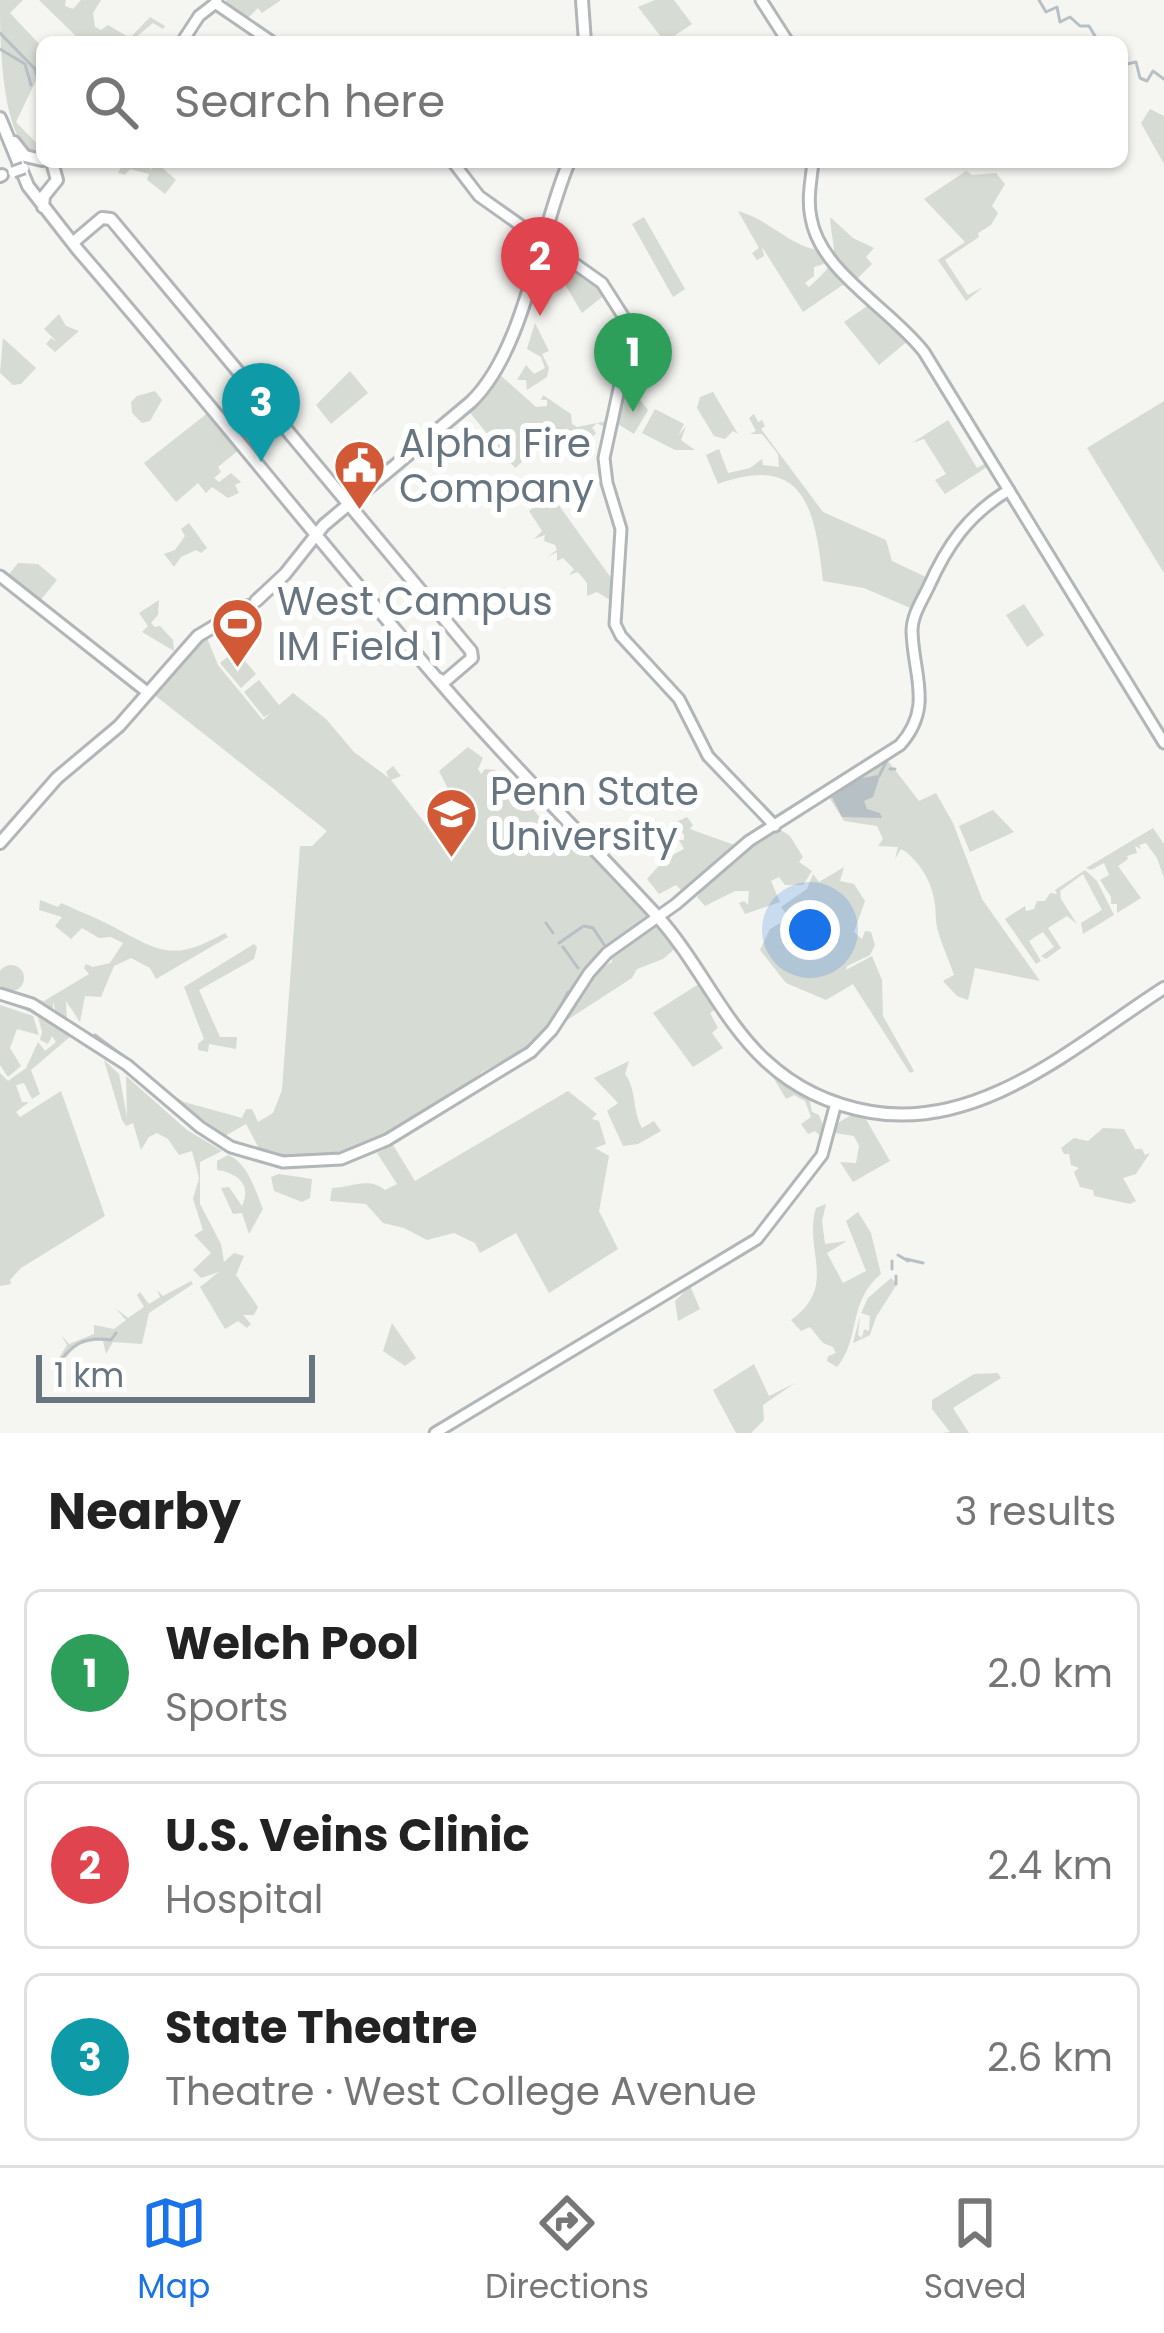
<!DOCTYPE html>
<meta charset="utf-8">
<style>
body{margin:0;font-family:Poppins,sans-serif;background:#f2f2f2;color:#222}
.scale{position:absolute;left:36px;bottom:30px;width:279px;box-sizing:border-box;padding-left:12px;border:6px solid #677580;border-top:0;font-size:33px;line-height:42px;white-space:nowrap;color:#677580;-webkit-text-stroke:9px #fff;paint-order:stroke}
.you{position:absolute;left:810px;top:930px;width:42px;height:42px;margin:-30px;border:9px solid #fff;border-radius:50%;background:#1a73e8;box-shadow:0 0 0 18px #1a73e833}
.badge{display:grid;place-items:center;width:78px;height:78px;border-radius:50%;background:#1a73e8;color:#fff;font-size:39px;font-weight:700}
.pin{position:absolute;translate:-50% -99px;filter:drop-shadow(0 3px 6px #0008)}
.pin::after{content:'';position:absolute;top:63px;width:42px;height:36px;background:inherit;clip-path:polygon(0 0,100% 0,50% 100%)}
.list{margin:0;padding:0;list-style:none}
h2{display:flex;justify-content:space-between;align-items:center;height:156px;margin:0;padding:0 48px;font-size:51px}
h2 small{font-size:39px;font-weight:400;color:#767676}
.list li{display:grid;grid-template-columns:78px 1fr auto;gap:36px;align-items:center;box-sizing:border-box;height:168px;margin:0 24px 24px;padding:0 24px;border:3px solid #e0e0e0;border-radius:18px}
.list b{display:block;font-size:45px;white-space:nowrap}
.list p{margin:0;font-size:39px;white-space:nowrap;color:#767676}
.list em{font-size:39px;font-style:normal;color:#767676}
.icon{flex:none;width:66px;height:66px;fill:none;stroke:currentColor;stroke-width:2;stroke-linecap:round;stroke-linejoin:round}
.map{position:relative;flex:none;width:1164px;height:1433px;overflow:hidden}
.search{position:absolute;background:#fff;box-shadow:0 3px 9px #0004;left:36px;right:36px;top:36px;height:132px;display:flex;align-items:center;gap:30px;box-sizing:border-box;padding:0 42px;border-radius:18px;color:#767676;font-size:45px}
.sheet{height:732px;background:#fff}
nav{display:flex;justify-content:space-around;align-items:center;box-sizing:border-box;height:168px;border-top:3px solid #e0e0e0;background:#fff;font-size:33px;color:#767676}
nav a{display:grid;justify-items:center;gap:6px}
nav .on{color:#1a73e8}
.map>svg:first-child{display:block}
.green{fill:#d6dbd3}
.water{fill:#b7c1c5}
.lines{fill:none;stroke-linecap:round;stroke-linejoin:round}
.stream{stroke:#b7c1c5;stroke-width:3}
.secondary-casing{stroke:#b1b6b9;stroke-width:15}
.primary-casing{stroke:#b2b6b9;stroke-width:16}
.secondary{stroke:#fff;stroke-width:9}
.primary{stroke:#fff;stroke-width:10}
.secondary-bridge-casing{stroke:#b1b6b9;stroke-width:15;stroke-linecap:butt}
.secondary-bridge{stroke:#fff;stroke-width:9}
.labels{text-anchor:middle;stroke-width:12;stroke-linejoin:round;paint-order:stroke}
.poi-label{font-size:39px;fill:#677580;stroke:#fff;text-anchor:start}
</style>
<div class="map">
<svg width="1164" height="1433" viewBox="0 0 1164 1433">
<rect width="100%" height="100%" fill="#f5f5f2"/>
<path class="green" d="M 0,0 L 23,0 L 10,13 L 42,47 L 42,68 L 16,122 L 42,149 L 42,156 C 0,154 0,36 0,0 Z
M 39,0 L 66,0 L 65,6 L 73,9 L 81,0 L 101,0 L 93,13 L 95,27 L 101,30 L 108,25 L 130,38 L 150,17 L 165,26 L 163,29 L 153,23 L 130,42 L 82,42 Z
M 227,0 L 281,0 L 262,13 L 258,8 L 248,18 L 223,3 Z
M 655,0 L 674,0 L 692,24 L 665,42 L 638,7 Z
M 1150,109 L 1164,116 L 1164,164 L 1141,123 Z
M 124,162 L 143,162 L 143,166 L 148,163 L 151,171 L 152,164 L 157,163 L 176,180 L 165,194 L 147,180 L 149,174 L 130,169 L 125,175 L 118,173 Z
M 966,171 L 972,175 L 996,173 L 1005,184 L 992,206 L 998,213 L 991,225 L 978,233 L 979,237 L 945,260 L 968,295 L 983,287 L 966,301 L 938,260 L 965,242 L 924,199 Z
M 738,211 C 768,219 789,245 817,250 L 824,264 L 814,267 L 814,276 L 805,283 L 809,287 C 844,256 833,257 830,217 L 853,238 L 874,248 L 866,257 L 872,264 L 854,282 L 850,280 L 803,312 L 762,247 L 764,256 L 757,260 L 752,253 L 759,248 Z
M 644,217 L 685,289 L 673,297 L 632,224 Z
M 551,248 L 607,293 L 582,313 L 548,256 Z
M 873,302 L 909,340 L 879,365 L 844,322 Z
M 59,314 L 66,326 L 79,331 L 55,352 L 46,344 L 51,338 L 58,343 L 44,329 Z
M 535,323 L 549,351 L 542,354 L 549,368 L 547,377 L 527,390 L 526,380 L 517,380 L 526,365 L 534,374 L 545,368 L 541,357 L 527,349 Z
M 3,338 L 36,368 L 21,384 L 13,385 L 0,373 Z
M 350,371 L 368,393 L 331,424 L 316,405 Z
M 498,373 L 536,407 L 547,406 L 547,400 L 541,400 L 543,395 L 571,414 L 572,424 L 577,427 L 607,421 L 606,428 L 597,423 L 592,428 L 596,433 L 591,439 L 585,432 L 573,445 L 563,433 L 554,445 L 554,435 L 515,468 L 467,409 Z
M 155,391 L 162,400 L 150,421 L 142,423 L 132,413 L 131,402 L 137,396 Z
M 713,392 L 738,434 L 733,431 L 725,439 L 714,436 L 697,408 L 700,397 Z
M 628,394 L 636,395 L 648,410 L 634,434 L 618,424 L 623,397 Z
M 1164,401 L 1164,573 L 1087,448 Z
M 655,409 L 684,424 L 678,436 L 686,426 L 681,440 L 695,450 L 675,450 L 642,433 Z
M 209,412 L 240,449 L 218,467 L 221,472 L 214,478 L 219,482 L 231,473 L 241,482 L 235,485 L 239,493 L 228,498 L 212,487 L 206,493 L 198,483 L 176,502 L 144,463 Z
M 754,414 L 758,422 L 762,420 L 765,426 L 761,429 L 823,512 L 886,540 L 892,561 L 930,579 L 915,610 L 864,588 L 823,581 C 815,511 806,452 718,484 L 706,455 L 719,449 L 728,473 L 750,468 L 762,459 L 763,465 L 779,467 L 778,454 L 762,434 L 750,434 L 756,431 L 749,418 Z
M 948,420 L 977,468 L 988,462 L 990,465 L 945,494 L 935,480 L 946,474 L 924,439 L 912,443 Z
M 550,493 L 614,582 L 613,602 L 597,592 L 587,596 L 587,583 L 578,572 L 569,575 L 574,569 L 563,558 L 557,561 L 557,552 L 547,557 L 557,550 L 555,545 L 544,541 L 545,535 L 534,539 L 542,531 L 529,511 Z
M 189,523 L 207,548 L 201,553 L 196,550 L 181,557 L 174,567 L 164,554 L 175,550 L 185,536 L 181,529 Z
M 18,563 L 38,564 L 57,580 L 39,602 L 6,578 Z
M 159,600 L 158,615 L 151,623 L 155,627 L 160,626 L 173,640 L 174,651 L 142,632 L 148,626 L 139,613 Z
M 1024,604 L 1044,635 L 1027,647 L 1006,615 Z
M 207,638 L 218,665 L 263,720 L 271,713 L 264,717 L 244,692 L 259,680 L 279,705 L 293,693 L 326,719 L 354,752 L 389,778 L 386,772 L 393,766 L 401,776 L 391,780 L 435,836 L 474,812 L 455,801 L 444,802 L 441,795 L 448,789 L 439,771 L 468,747 L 483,758 L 478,769 L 481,774 L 485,769 L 495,770 L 515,791 L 516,798 L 532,800 L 532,808 L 561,843 L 577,834 L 653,917 L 600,950 L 601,954 L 552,1026 L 527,1049 L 482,1072 L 468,1086 C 399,1128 347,1170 261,1152 L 246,1124 L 223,1137 L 166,1091 L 184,1102 L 242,1118 L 246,1109 L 252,1109 L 258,1122 L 273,1113 L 282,1090 L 300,846 L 312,846 L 327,831 L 152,693 C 169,675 186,650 207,638 Z
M 236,650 L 256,674 L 241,688 L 220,663 Z
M 885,757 L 919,801 L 936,793 L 953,823 L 982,899 L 1040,981 L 975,968 L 968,1000 L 957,996 L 943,981 L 954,975 C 949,959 937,935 936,920 C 936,893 928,871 906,852 L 901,849 L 895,859 L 898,847 L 878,846 L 883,839 L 877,826 L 844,821 L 827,794 Z
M 993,810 L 1014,832 L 970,852 L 959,826 Z
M 687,817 L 693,825 L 690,829 L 737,846 L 684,893 L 676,885 L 659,894 L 647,879 L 665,859 L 684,849 L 679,840 L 684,840 L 684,835 L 679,828 L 668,826 Z
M 1153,828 L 1164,844 L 1164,878 L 1157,858 L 1146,843 L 1139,845 L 1141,849 L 1135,846 L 1137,853 L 1127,856 L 1128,859 L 1118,866 L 1141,898 L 1117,913 L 1117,904 L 1111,904 L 1111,897 L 1100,880 L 1109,875 L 1104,863 L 1091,870 L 1086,868 Z
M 779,829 L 790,836 L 803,857 L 799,862 L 812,871 L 803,885 L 785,885 L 779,877 L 771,881 L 780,902 L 745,914 L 739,903 L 744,901 L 748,905 L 749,891 L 735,891 L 705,906 L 697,897 C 716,868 747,844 779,829 Z
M 844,867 L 840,881 L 854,884 L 865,901 L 854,932 L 862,939 L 865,931 L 871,932 L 875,945 L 870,955 L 847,966 L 846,970 L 872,956 L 882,980 L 883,1016 L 914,1071 L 910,1073 L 853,984 L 826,1000 L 786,983 L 760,950 L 770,929 L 789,918 L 781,907 L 807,889 L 813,874 L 819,882 Z
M 1085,870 L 1097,881 L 1114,915 L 1083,934 L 1081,923 L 1102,910 L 1083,874 L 1060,891 L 1061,899 L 1077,924 L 1067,916 L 1048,928 L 1061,948 L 1046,959 L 1041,956 L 1054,947 L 1043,932 L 1029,941 L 1041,961 L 1036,964 L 1005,919 L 1025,906 L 1026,911 L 1034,909 L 1037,901 L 1045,901 L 1050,893 L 1057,894 L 1055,890 Z
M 40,900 L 58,907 L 61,903 C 81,912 102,920 121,931 C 166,956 179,958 225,933 L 228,937 L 156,979 L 150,968 L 131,958 L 114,966 L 101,997 L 85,996 L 80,1022 L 66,1001 L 67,1023 L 56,1014 L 53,1001 L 53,1013 L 33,998 L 44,1001 L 89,974 L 84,968 L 86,964 L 93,967 L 110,963 L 123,943 L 111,937 L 99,938 L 82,928 L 71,939 L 55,926 L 62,917 L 39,910 Z
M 658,924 L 679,945 L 663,959 L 637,969 L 632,978 L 564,1022 C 577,1001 590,972 612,962 L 612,956 Z
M 254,944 L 257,947 L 254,959 L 199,990 L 220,1037 L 237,1037 L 236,1049 L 209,1044 L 208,1052 L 198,1050 L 198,1044 L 204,1039 L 184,987 Z
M-2 978a13 13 0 1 1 26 0a13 13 0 1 1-26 0Z
M 705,980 L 720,1006 L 710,1013 L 718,1028 L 712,1033 L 723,1048 L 693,1067 L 653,1013 Z
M 0,997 L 38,1010 L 71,1036 L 31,1070 L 40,1094 L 32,1099 L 24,1083 L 16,1085 L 22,1102 L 29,1102 L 16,1112 L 20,1117 L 61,1091 L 105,1216 L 21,1268 L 10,1280 L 11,1284 L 0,1286 L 0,1073 L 8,1081 L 26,1068 L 38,1042 L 45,1051 L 56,1042 L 52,1036 L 48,1044 L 40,1040 L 42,1032 L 38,1017 L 13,1003 L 0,1001 Z
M 0,1005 L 33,1016 L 39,1035 L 17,1029 L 10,1048 L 21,1066 L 8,1077 L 0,1065 Z
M 104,1060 L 119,1074 L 127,1117 L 126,1076 L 187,1130 L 222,1151 L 200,1162 L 200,1204 L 221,1244 L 224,1262 L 234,1253 L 244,1256 L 236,1275 L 258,1307 L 254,1315 L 243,1315 L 251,1324 L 247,1328 L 238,1321 L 225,1329 L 200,1287 L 219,1272 L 201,1278 L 193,1270 L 211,1253 L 194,1235 L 203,1230 L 193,1199 L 199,1178 L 192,1151 L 179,1155 L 168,1139 L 157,1133 L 149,1137 L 141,1150 L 133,1123 L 126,1126 L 122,1120 Z
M 629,1061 L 625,1074 C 637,1090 632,1110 642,1128 L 654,1121 L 661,1131 L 638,1144 L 623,1146 L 607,1111 L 618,1103 L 594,1078 Z
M 775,1075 L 809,1097 L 812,1112 L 819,1115 L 827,1135 L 823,1139 L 815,1131 L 808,1134 L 801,1124 L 811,1117 L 805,1101 L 794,1095 L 786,1099 L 773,1077 Z
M 568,1091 L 597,1114 L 592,1119 L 599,1121 L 606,1144 L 595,1148 L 609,1156 L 599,1211 L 618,1249 L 549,1293 L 516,1233 L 480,1253 L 475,1243 L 454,1233 L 427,1240 L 404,1228 L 383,1223 L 366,1204 L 330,1201 L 332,1188 C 351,1188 367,1176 385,1190 L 397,1184 L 377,1153 L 393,1145 L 415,1181 Z
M 856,1112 L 863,1114 L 890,1161 L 853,1182 L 840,1162 L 856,1163 L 859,1146 L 854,1136 L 835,1133 L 838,1123 Z
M 1103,1128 L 1124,1129 L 1135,1149 L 1142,1149 L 1145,1155 L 1150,1153 L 1136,1174 L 1123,1178 L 1136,1201 L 1130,1204 L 1094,1196 L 1093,1190 L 1080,1187 L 1074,1172 L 1079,1168 L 1071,1165 L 1069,1154 L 1064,1154 L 1061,1148 L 1074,1138 L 1088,1141 Z
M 228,1155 C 248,1163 255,1190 263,1209 L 249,1234 L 242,1213 L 233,1214 L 221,1188 L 229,1187 L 242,1206 C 252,1185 238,1173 217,1170 L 217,1161 Z
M 279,1174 L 312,1179 L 310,1198 L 302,1202 L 274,1191 L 271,1177 Z
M 826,1204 L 822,1221 L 825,1244 L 847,1241 L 827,1253 L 843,1283 L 866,1271 L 846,1221 L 858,1212 L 871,1233 L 881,1274 C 847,1302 861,1339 837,1367 L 827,1361 L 828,1356 L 836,1353 L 833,1347 L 823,1343 L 810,1327 L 801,1331 L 791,1320 C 839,1285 803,1251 816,1208 Z
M 891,1278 L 897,1284 L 876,1317 L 870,1335 L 853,1343 L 860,1316 L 858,1335 L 862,1338 L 864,1329 L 869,1331 L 870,1316 L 861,1313 L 868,1298 Z
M 191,1281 L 193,1284 L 149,1313 L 142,1344 L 113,1342 L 106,1354 L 103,1341 C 78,1340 71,1349 59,1369 L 54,1366 L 67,1345 L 61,1335 L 69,1344 L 94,1334 L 94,1325 L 114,1329 L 126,1320 L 115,1308 L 128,1318 L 144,1307 L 137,1295 L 140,1292 L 149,1304 L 160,1297 L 157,1290 L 163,1296 Z
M 690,1286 L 700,1309 L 678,1321 L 675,1301 Z
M 392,1323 L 416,1358 L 405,1366 L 383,1351 Z
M 754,1364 L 769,1396 L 795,1383 L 763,1405 L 764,1420 L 751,1433 L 736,1433 L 713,1390 Z
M 974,1374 L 998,1373 L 1001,1378 L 953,1408 L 969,1433 L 942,1433 L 950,1432 L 932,1409 L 932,1400 Z"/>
<path class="water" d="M 877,775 L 879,779 L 873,797 L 864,801 L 867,809 L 880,813 L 882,818 L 842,817 L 832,797 L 859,779 Z"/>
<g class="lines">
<path class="stream" d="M 1039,0 L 1046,12 L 1057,7 L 1060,22 L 1070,17 L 1080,26 L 1089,26 L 1095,36 L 1092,42
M 0,33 L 35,69 L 42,93
M 0,49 L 25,64 L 31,85
M 1122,65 L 1136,62 L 1140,78 L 1147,81 L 1153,71 L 1164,79
M 890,769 L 895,769
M 879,776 L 886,762
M 546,923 L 553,933
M 584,926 L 593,928 L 605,946
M 559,943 L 582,927
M 563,947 L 578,968
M 555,1018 L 568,992
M 95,1035 L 126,1058
M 502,1064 L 534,1043
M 181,1106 L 216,1132
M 379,1139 L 422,1113
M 275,1155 L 295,1157
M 898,1255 L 908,1261
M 906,1259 L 923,1263
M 892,1269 L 892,1261
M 896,1284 L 896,1276
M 55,1368 C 71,1344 84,1336 111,1340 L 116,1333"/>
<defs>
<path id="secondary" d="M 761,0 L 788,42
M 215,3 L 272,42
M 182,42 L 199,16 L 217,2
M 453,162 L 479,196 L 602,283 L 623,316 L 627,352 L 604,458 L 607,483 L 621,529 L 615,624 L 621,636 L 679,699 L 708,756 L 775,826
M 813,162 C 811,181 807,200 811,218 C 820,272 890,308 924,352 L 1164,743
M 0,576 L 147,692
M 0,994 L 32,1004 L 127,1065 L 200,1127 L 231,1147 L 283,1162 L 341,1159 L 387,1140 L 531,1052 L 552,1030 L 589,973 L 607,953 L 676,904 L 749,841 L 900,745 C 934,707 913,675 912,631 C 912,616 921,602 928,588 C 947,545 968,515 1009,490
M 435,1433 L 757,1239 L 822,1155 L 836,1103"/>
<path id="primary" d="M 582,0 L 585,42
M 0,118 L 28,186 L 78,250 C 203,394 321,545 446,689 C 513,767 587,840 657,916 C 698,961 723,1022 766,1061 C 795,1088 831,1105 871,1112 C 981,1131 1077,1044 1164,988
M 14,142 L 25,156 L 42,160
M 0,176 L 2,175
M 43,207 L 44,196 L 57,180 L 52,162
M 76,240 L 102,218 L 111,219 L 471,651 L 472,658 L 444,682 L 439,679
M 256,601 L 285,574 L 324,525 L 471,402 C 525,350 539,232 569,162
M 0,843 L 57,778 L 119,726 L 198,636 L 248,606"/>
</defs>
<use href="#secondary" class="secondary-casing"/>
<use href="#primary" class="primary-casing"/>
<use href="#secondary" class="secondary"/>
<use href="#primary" class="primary"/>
<defs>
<path id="secondary-bridge" d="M 13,172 L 24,168"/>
</defs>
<use href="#secondary-bridge" class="secondary-bridge-casing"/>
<use href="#secondary-bridge" class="secondary-bridge"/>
</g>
<defs>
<symbol id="civic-pin" viewBox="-11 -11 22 30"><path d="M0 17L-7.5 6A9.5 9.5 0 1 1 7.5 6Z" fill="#d15935" stroke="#fff"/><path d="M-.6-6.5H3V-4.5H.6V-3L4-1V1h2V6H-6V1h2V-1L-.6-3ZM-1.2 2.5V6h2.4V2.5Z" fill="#fff"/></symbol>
<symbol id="stadium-pin" viewBox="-11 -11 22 30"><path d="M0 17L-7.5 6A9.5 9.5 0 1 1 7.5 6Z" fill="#d15935" stroke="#fff"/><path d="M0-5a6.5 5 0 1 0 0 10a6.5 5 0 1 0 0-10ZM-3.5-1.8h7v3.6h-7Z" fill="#fff"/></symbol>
<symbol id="university-pin" viewBox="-11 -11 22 30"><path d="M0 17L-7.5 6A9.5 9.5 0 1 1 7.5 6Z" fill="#d15935" stroke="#fff"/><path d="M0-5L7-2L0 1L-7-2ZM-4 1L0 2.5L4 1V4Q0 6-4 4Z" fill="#fff"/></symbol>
</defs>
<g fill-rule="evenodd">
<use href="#civic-pin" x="330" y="436" width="59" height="81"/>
<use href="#stadium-pin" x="208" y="594" width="59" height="81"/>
<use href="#university-pin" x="422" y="784" width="59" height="81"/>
</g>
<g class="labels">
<g class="poi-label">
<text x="399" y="457">Alpha Fire<tspan x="399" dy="45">Company</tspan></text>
<text x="277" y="615">West Campus<tspan x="277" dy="45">IM Field 1</tspan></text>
<text x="490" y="805">Penn State<tspan x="490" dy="45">University</tspan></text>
</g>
</g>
</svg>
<div class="scale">1 km</div>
<div class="you"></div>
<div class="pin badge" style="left:633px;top:412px;background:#2e9e5b">1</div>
<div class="pin badge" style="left:540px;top:316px;background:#e0444e">2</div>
<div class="pin badge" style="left:261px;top:462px;background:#0f9aa8">3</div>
<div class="search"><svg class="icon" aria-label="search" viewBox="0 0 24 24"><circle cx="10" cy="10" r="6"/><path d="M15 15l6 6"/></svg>Search here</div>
</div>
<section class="sheet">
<h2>Nearby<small>3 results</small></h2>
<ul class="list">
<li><span class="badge" style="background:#2e9e5b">1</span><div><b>Welch Pool</b><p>Sports</p></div><em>2.0 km</em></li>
<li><span class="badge" style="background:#e0444e">2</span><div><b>U.S. Veins Clinic</b><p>Hospital</p></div><em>2.4 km</em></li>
<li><span class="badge" style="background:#0f9aa8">3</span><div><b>State Theatre</b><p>Theatre · West College Avenue</p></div><em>2.6 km</em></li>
</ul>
</section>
<nav>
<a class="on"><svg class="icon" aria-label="map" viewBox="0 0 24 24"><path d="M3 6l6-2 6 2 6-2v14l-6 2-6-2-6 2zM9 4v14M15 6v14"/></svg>Map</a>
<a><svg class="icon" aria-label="directions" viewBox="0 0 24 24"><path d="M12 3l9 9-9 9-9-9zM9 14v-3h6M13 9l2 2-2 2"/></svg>Directions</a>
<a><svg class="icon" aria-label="saved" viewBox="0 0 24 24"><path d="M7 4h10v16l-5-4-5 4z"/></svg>Saved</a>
</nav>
